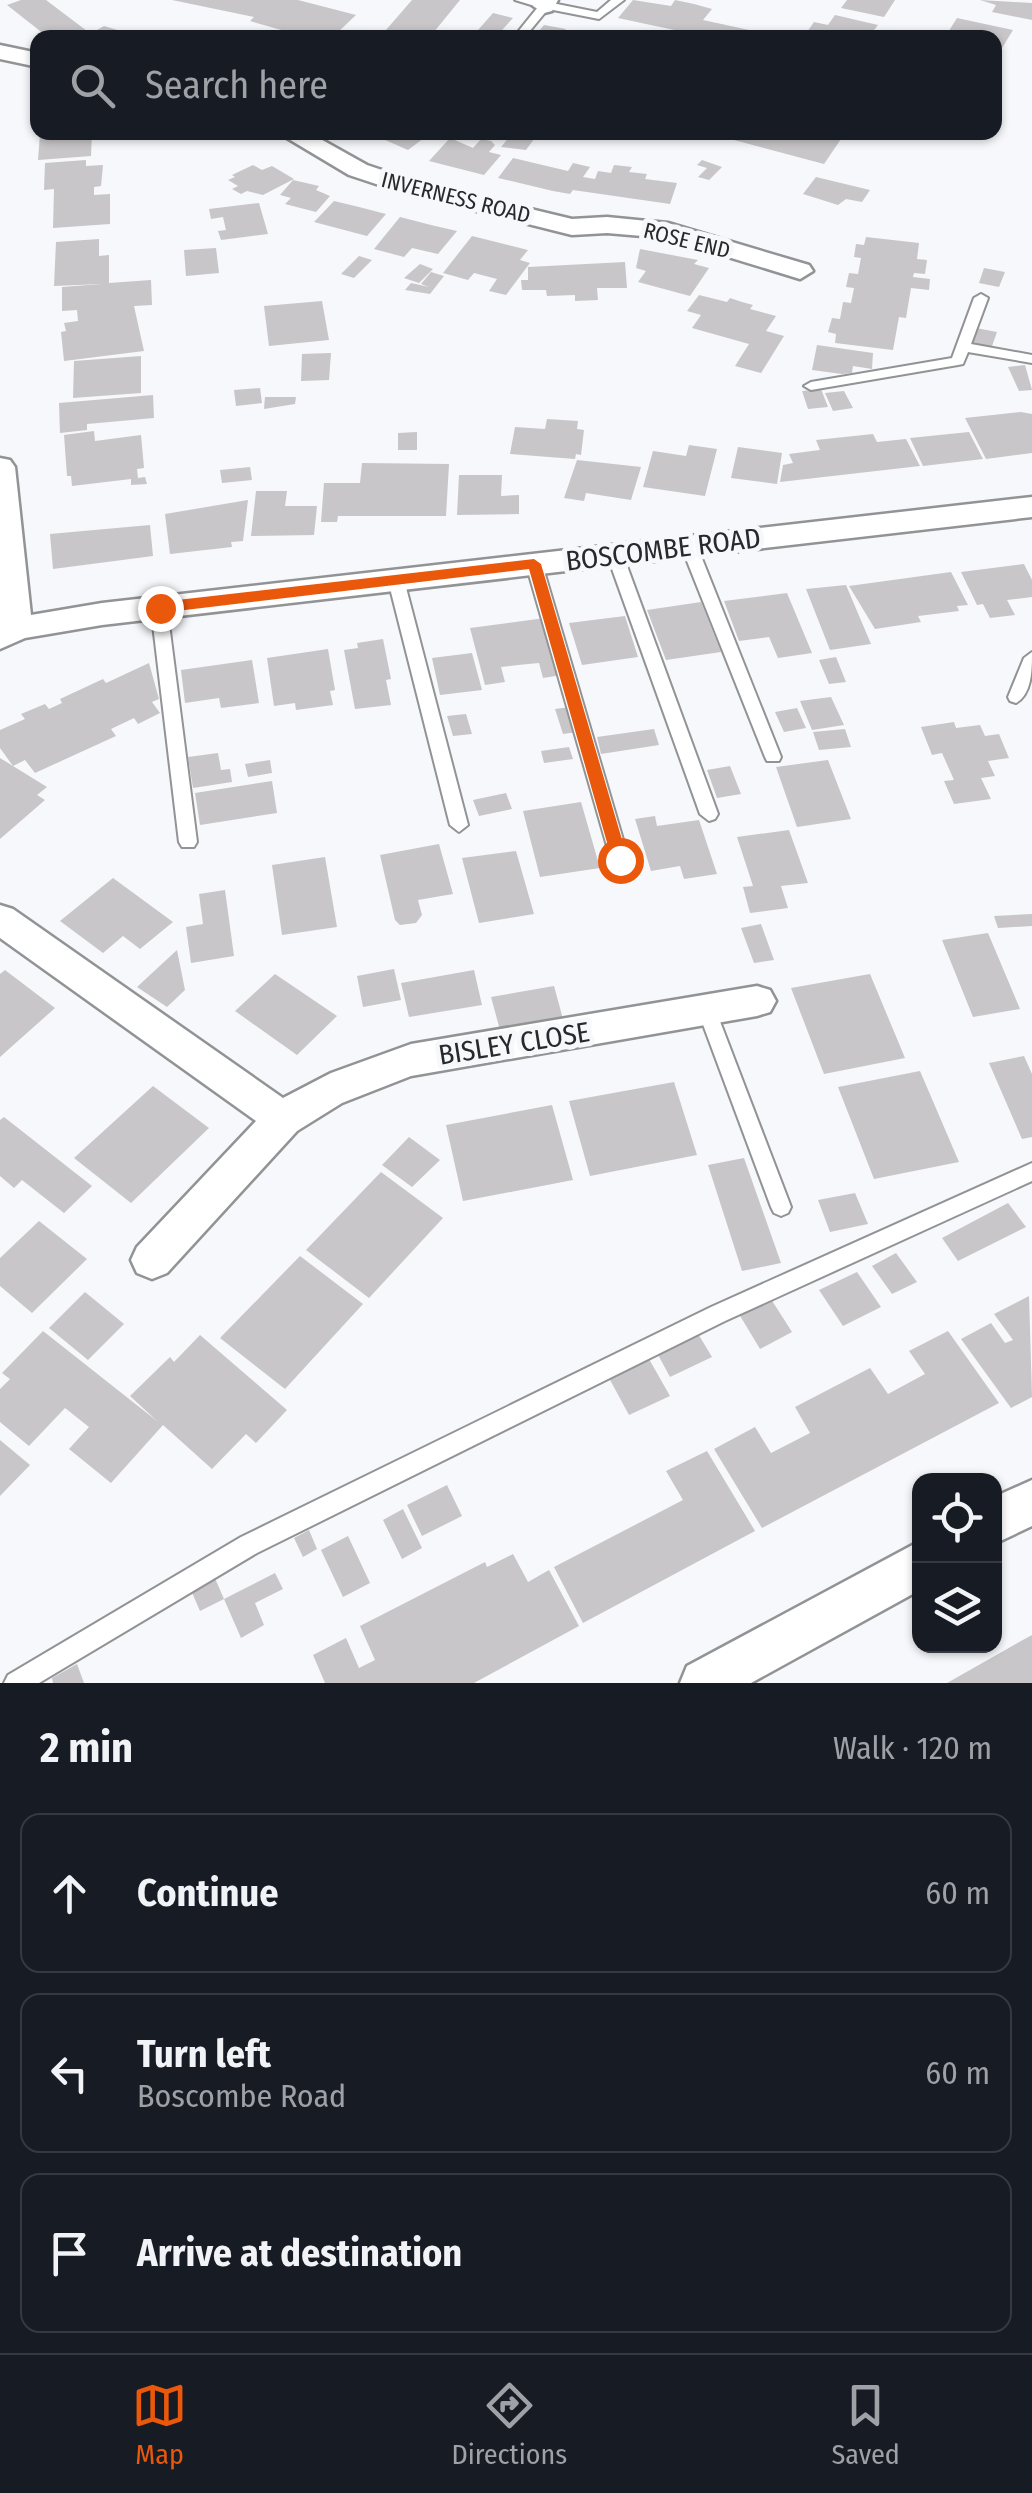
<!DOCTYPE html>
<meta charset="utf-8">
<style>
body{margin:0;font-family:"Fira Sans Condensed",sans-serif;background:#20242c;color:#f1f3f6}
.controls{position:absolute;right:30px;bottom:30px;display:grid;overflow:hidden;border-radius:20px;box-shadow:0 2px 8px #0004}
.controls button{width:90px;height:90px;display:grid;place-items:center;padding:0;border:0;border-bottom:2px solid #363941;background:#171b24;color:#f1f3f6;font:50px sans-serif}
.stop{position:absolute;width:30px;height:30px;margin:-22px;border:8px solid #ea580c;border-radius:50%;background:#fff}
.stop.end{background:#ea580c;border-color:#fff;box-shadow:0 2px 10px #0008}
.list{margin:0;padding:0;list-style:none}
h2{display:flex;justify-content:space-between;align-items:center;height:130px;margin:0;padding:0 40px;font-size:42px}
h2 small{font-size:32px;font-weight:400;color:#9ea1a6}
.list li{display:grid;grid-template-columns:65px 1fr auto;gap:30px;align-items:center;box-sizing:border-box;height:160px;margin:0 20px 20px;padding:0 20px;border:2px solid #363941;border-radius:20px}
.list b{display:block;font-size:38px;white-space:nowrap}
.list p{margin:0;font-size:32px;white-space:nowrap;color:#9ea1a6}
.list em{font-size:32px;font-style:normal;color:#9ea1a6}
.icon{flex:none;width:55px;height:55px;fill:none;stroke:currentColor;stroke-width:2;stroke-linecap:round;stroke-linejoin:round}
.map{position:relative;flex:none;width:1032px;height:1683px;overflow:hidden}
.search{position:absolute;background:#171b24;box-shadow:0 2px 8px #0004;left:30px;right:30px;top:30px;height:110px;display:flex;align-items:center;gap:25px;box-sizing:border-box;padding:0 35px;border-radius:20px;color:#9ea1a6;font-size:38px}
.sheet{height:670px;background:#171b24}
nav{display:flex;justify-content:space-around;align-items:center;box-sizing:border-box;height:140px;border-top:2px solid #363941;background:#171b24;font-size:28px;color:#9ea1a6}
nav a{display:grid;justify-items:center;gap:5px}
nav .on{color:#ea580c}
.map>svg:first-child{display:block}
.building{fill:#c8c6c9}
.lines{fill:none;stroke-linecap:round;stroke-linejoin:round}
.lane-casing{stroke:#919395;stroke-width:4}
.street-casing{stroke:#919395;stroke-width:5}
.lane{fill:#fff;fill-rule:evenodd}
.street{fill:#fff;fill-rule:evenodd}
.route{fill:#ea580c}
.labels{text-anchor:middle;stroke-width:10;stroke-linejoin:round;paint-order:stroke}
.far-street-label{font-size:22px;fill:#28292a;stroke:#f6f8fb}
.street-label{font-size:28px;fill:#28292a;stroke:#f6f8fb}
</style>
<div class="map">
<svg width="1032" height="1683" viewBox="0 0 1032 1683">
<rect width="100%" height="100%" fill="#f6f8fb"/>
<path class="building" d="M 21,0 L 46,0 L 87,31 L 68,38 L 49,38 L 7,5 Z
M 172,0 L 298,0 L 356,15 L 336,34 L 312,31 L 306,37 L 250,21 L 254,17 Z
M 412,0 L 460,0 L 429,38 L 379,38 Z
M 633,0 L 671,6 L 675,0 L 694,4 L 712,9 L 703,20 L 763,33 L 759,38 L 690,38 L 693,34 L 618,18 Z
M 847,0 L 895,0 L 884,17 L 841,8 Z
M 980,0 L 1032,3 L 1032,20 L 992,12 L 996,5 Z
M 493,13 L 513,18 L 495,38 L 471,38 Z
M 835,15 L 878,25 L 871,34 L 857,32 L 853,38 L 803,38 L 814,22 L 828,25 Z
M 957,18 L 1013,30 L 1002,48 L 994,47 L 994,38 L 947,34 Z
M 544,25 L 566,29 L 559,38 L 533,38 Z
M 104,26 L 131,34 L 83,38 Z
M 92,132 L 91,156 L 38,160 L 40,134 Z
M 367,132 L 432,132 L 408,150 Z
M 704,132 L 827,132 L 843,136 L 824,164 Z
M 510,136 L 521,139 L 534,139 L 526,150 L 501,147 Z
M 450,138 L 473,148 L 481,139 L 491,141 L 495,145 L 489,152 L 501,155 L 484,175 L 429,161 Z
M 513,158 L 568,171 L 573,163 L 590,167 L 583,177 L 595,179 L 598,171 L 611,173 L 614,165 L 632,167 L 629,172 L 647,174 L 645,179 L 677,183 L 670,204 L 573,190 L 570,194 L 553,191 L 498,178 Z
M 86,160 L 86,166 L 103,165 L 101,186 L 94,187 L 94,195 L 110,194 L 110,224 L 53,228 L 54,189 L 44,190 L 45,163 Z
M 702,160 L 722,167 L 709,180 L 698,177 L 707,168 L 697,165 Z
M 253,165 L 262,170 L 272,166 L 294,179 L 263,195 L 247,191 L 241,194 L 232,189 L 238,186 L 228,180 L 235,177 L 232,175 Z
M 816,177 L 870,190 L 862,202 L 846,199 L 838,205 L 803,194 Z
M 293,180 L 319,186 L 316,190 L 330,196 L 316,212 L 285,204 L 291,198 L 280,195 Z
M 334,201 L 359,207 L 386,214 L 367,236 L 314,222 Z
M 259,203 L 268,234 L 221,240 L 218,231 L 226,230 L 223,217 L 211,219 L 209,209 Z
M 400,217 L 431,225 L 457,231 L 438,254 L 412,248 L 404,257 L 374,249 Z
M 472,236 L 528,250 L 520,260 L 530,263 L 506,295 L 489,291 L 497,279 L 474,273 L 468,280 L 443,273 Z
M 866,237 L 919,243 L 917,259 L 927,260 L 925,274 L 914,273 L 913,277 L 930,279 L 929,290 L 911,288 L 906,318 L 899,317 L 893,350 L 835,343 L 836,334 L 828,332 L 832,318 L 840,319 L 843,302 L 851,303 L 854,288 L 846,287 L 849,273 L 858,274 L 861,258 L 854,257 L 856,244 L 864,245 Z
M 99,239 L 99,256 L 109,255 L 109,283 L 151,280 L 152,305 L 134,306 L 144,351 L 64,361 L 61,332 L 66,331 L 64,323 L 78,321 L 77,310 L 62,311 L 62,287 L 101,284 L 54,286 L 56,242 Z
M 216,248 L 219,273 L 186,276 L 184,250 Z
M 640,249 L 698,260 L 694,264 L 709,268 L 690,296 L 638,282 L 646,271 L 636,268 Z
M 359,256 L 372,260 L 354,278 L 341,274 Z
M 625,262 L 627,288 L 597,288 L 598,300 L 575,301 L 575,295 L 547,296 L 546,290 L 522,290 L 521,280 L 528,280 L 528,267 Z
M 420,264 L 433,269 L 419,283 L 404,278 Z
M 984,268 L 1005,272 L 999,287 L 979,283 Z
M 431,272 L 444,276 L 430,294 L 405,290 L 411,283 L 429,287 L 421,284 Z
M 699,295 L 727,302 L 730,298 L 742,302 L 753,305 L 750,309 L 776,316 L 766,331 L 784,336 L 761,373 L 735,366 L 749,344 L 692,328 L 701,315 L 687,311 Z
M 322,301 L 329,340 L 269,346 L 264,306 Z
M 976,328 L 997,332 L 991,349 L 971,345 Z
M 817,345 L 873,353 L 872,369 L 853,366 L 852,373 L 842,374 L 812,370 Z
M 331,353 L 329,380 L 301,381 L 302,354 Z
M 141,356 L 141,393 L 73,398 L 74,361 Z
M 1025,365 L 1032,390 L 1019,391 L 1008,367 Z
M 260,388 L 262,403 L 236,406 L 234,390 Z
M 821,389 L 828,407 L 808,409 L 802,391 Z
M 844,391 L 853,408 L 833,411 L 825,393 Z
M 153,395 L 154,418 L 87,424 L 87,430 L 60,433 L 59,403 Z
M 265,397 L 296,397 L 295,404 L 264,409 Z
M 1021,412 L 1032,414 L 1032,453 L 986,459 L 965,418 Z
M 547,419 L 578,421 L 577,429 L 584,430 L 581,455 L 576,454 L 575,459 L 510,454 L 515,427 L 545,429 Z
M 94,431 L 95,441 L 141,435 L 144,468 L 137,469 L 138,478 L 145,477 L 147,484 L 131,485 L 131,479 L 72,486 L 71,476 L 67,476 L 64,435 Z
M 417,432 L 417,450 L 398,450 L 398,433 Z
M 969,432 L 983,459 L 923,466 L 910,438 Z
M 873,434 L 877,442 L 906,439 L 920,466 L 780,482 L 783,465 L 793,463 L 789,454 L 820,450 L 816,440 Z
M 689,445 L 717,449 L 705,496 L 643,487 L 653,451 L 686,456 Z
M 738,447 L 782,453 L 777,484 L 731,478 Z
M 577,460 L 641,467 L 631,500 L 586,493 L 584,501 L 564,498 Z
M 362,463 L 449,464 L 446,516 L 338,516 L 337,522 L 321,522 L 324,483 L 360,483 Z
M 250,467 L 252,480 L 222,483 L 220,470 Z
M 459,475 L 502,475 L 501,496 L 519,495 L 519,514 L 457,515 Z
M 256,491 L 287,491 L 285,506 L 317,506 L 314,535 L 251,536 Z
M 248,500 L 243,541 L 231,542 L 232,547 L 170,554 L 165,514 Z
M 150,525 L 153,556 L 53,569 L 50,534 Z
M 1024,564 L 1032,580 L 1032,597 L 1007,600 L 1015,615 L 990,618 L 983,604 L 977,605 L 961,572 Z
M 951,572 L 968,605 L 957,606 L 959,611 L 918,616 L 921,622 L 875,629 L 849,586 Z
M 846,585 L 871,644 L 830,650 L 806,589 Z
M 787,593 L 812,653 L 778,658 L 769,637 L 739,641 L 724,601 Z
M 701,602 L 721,652 L 666,660 L 647,610 Z
M 625,616 L 638,657 L 582,665 L 569,623 Z
M 545,618 L 562,675 L 543,678 L 539,663 L 518,665 L 501,667 L 505,682 L 485,685 L 470,628 Z
M 383,639 L 391,679 L 386,680 L 391,705 L 355,709 L 344,650 L 358,648 L 357,643 Z
M 328,649 L 335,690 L 330,691 L 333,705 L 296,710 L 295,703 L 274,706 L 267,658 Z
M 472,653 L 482,690 L 440,695 L 432,658 Z
M 836,657 L 846,682 L 829,684 L 819,660 Z
M 252,660 L 259,703 L 221,708 L 219,698 L 185,703 L 181,670 Z
M 149,663 L 159,699 L 152,702 L 160,713 L 138,724 L 134,718 L 111,729 L 116,736 L 35,773 L 25,760 L 13,766 L 0,748 L 0,730 L 25,719 L 21,714 L 45,704 L 49,709 L 62,703 L 60,699 L 103,679 L 106,683 Z
M 831,697 L 844,725 L 812,730 L 800,701 Z
M 570,707 L 577,732 L 563,734 L 555,709 Z
M 797,708 L 806,728 L 784,732 L 775,712 Z
M 466,714 L 472,734 L 453,736 L 447,716 Z
M 954,722 L 956,728 L 980,725 L 985,736 L 999,734 L 1009,758 L 988,761 L 995,776 L 981,778 L 991,799 L 954,804 L 944,781 L 954,780 L 942,753 L 932,755 L 921,727 Z
M 654,729 L 659,745 L 601,754 L 597,737 Z
M 845,729 L 851,747 L 819,750 L 813,732 Z
M 569,747 L 573,759 L 544,763 L 541,751 Z
M 218,753 L 221,770 L 230,769 L 232,782 L 193,788 L 188,757 Z
M 0,758 L 47,787 L 37,795 L 45,800 L 0,839 Z
M 270,760 L 272,773 L 248,777 L 245,764 Z
M 828,760 L 851,819 L 797,827 L 776,767 Z
M 730,766 L 741,794 L 717,798 L 707,770 Z
M 272,781 L 277,813 L 200,825 L 195,793 Z
M 506,793 L 512,809 L 479,816 L 473,800 Z
M 581,802 L 600,868 L 540,877 L 523,811 Z
M 655,816 L 657,826 L 699,820 L 717,874 L 684,879 L 680,866 L 651,871 L 635,819 Z
M 789,830 L 808,883 L 781,886 L 788,908 L 750,913 L 743,887 L 753,886 L 737,837 Z
M 439,844 L 453,894 L 418,900 L 422,915 L 416,923 L 400,925 L 395,920 L 380,855 Z
M 516,851 L 534,914 L 479,923 L 462,858 Z
M 325,857 L 337,927 L 282,935 L 272,865 Z
M 113,878 L 173,922 L 140,949 L 123,936 L 103,953 L 60,921 Z
M 225,890 L 234,956 L 191,963 L 186,927 L 203,924 L 199,894 Z
M 1032,914 L 1032,926 L 998,928 L 994,916 Z
M 761,924 L 774,960 L 754,963 L 741,928 Z
M 988,933 L 1020,1009 L 973,1017 L 942,940 Z
M 177,950 L 185,990 L 167,1007 L 137,987 Z
M 394,969 L 401,1000 L 363,1007 L 357,976 Z
M 5,970 L 55,1008 L 0,1057 L 0,974 Z
M 474,970 L 482,1005 L 409,1017 L 401,983 Z
M 275,974 L 337,1016 L 297,1055 L 235,1011 Z
M 870,974 L 905,1058 L 824,1074 L 791,988 Z
M 554,986 L 563,1019 L 500,1030 L 491,997 Z
M 1024,1056 L 1032,1074 L 1032,1137 L 1022,1139 L 989,1063 Z
M 920,1071 L 959,1162 L 874,1179 L 838,1087 Z
M 674,1082 L 697,1155 L 590,1176 L 569,1101 Z
M 153,1086 L 209,1128 L 131,1203 L 74,1158 Z
M 552,1105 L 573,1180 L 463,1201 L 446,1125 Z
M 4,1117 L 92,1186 L 64,1213 L 22,1180 L 14,1188 L 0,1176 L 0,1120 Z
M 409,1137 L 440,1160 L 412,1187 L 382,1165 Z
M 744,1158 L 781,1263 L 742,1271 L 708,1165 Z
M 381,1172 L 443,1218 L 369,1298 L 306,1250 Z
M 855,1193 L 868,1224 L 830,1232 L 818,1200 Z
M 1008,1203 L 1026,1227 L 958,1261 L 942,1238 Z
M 39,1221 L 87,1259 L 32,1313 L 0,1286 L 0,1258 Z
M 896,1253 L 917,1282 L 892,1294 L 872,1266 Z
M 300,1256 L 363,1304 L 285,1389 L 220,1338 Z
M 857,1272 L 881,1307 L 843,1326 L 819,1290 Z
M 85,1292 L 124,1324 L 88,1360 L 49,1328 Z
M 1029,1296 L 1032,1397 L 1011,1408 L 961,1339 L 991,1323 L 1005,1343 L 1013,1340 L 994,1314 Z
M 771,1299 L 792,1332 L 760,1349 L 739,1314 Z
M 43,1331 L 157,1421 L 130,1396 L 170,1357 L 174,1362 L 200,1335 L 287,1410 L 256,1443 L 246,1434 L 212,1469 L 163,1425 L 111,1483 L 69,1449 L 89,1427 L 65,1408 L 29,1446 L 0,1422 L 0,1389 L 10,1379 L 2,1373 Z
M 948,1331 L 999,1403 L 762,1528 L 714,1449 L 755,1427 L 771,1453 L 810,1433 L 795,1407 L 870,1368 L 888,1394 L 925,1374 L 909,1351 Z
M 697,1332 L 712,1357 L 670,1377 L 656,1351 Z
M 649,1359 L 670,1396 L 629,1415 L 609,1378 Z
M 0,1440 L 30,1465 L 0,1496 Z
M 707,1451 L 755,1531 L 583,1623 L 554,1567 L 683,1500 L 666,1471 Z
M 447,1485 L 462,1516 L 422,1536 L 407,1505 Z
M 403,1509 L 422,1548 L 402,1559 L 383,1520 Z
M 309,1530 L 317,1549 L 303,1557 L 294,1538 Z
M 348,1536 L 370,1583 L 343,1597 L 321,1550 Z
M 513,1554 L 528,1582 L 549,1570 L 579,1626 L 474,1683 L 325,1683 L 313,1655 L 346,1638 L 359,1668 L 375,1660 L 360,1626 L 485,1562 L 487,1567 Z
M 275,1573 L 283,1589 L 255,1603 L 264,1625 L 241,1638 L 224,1599 Z
M 214,1576 L 224,1599 L 200,1611 L 190,1588 Z
M 1032,1635 L 1032,1683 L 947,1683 L 1021,1641 Z
M 77,1664 L 84,1683 L 53,1683 L 52,1678 Z"/>
<g class="lines">
<defs>
<path id="lane" d="M 515,0 L 537,0 L 597,12 L 611,0 L 624,0 L 599,19 L 548,9 L 524,38 L 513,38 L 538,7 Z
M 981,294 L 988,298 L 971,344 L 1032,355 L 1032,363 L 968,352 L 963,364 L 958,365 L 811,390 L 804,386 L 811,382 L 952,358 L 974,298 Z
M 689,541 L 697,546 L 781,757 L 779,761 L 767,761 L 765,757 L 681,546 Z
M 615,550 L 623,555 L 718,814 L 715,819 L 709,821 L 700,814 L 607,555 Z
M 534,559 L 542,564 L 629,860 L 626,865 L 614,865 L 611,860 L 526,564 Z
M 396,575 L 404,580 L 468,825 L 459,832 L 450,825 L 388,580 Z
M 159,603 L 167,608 L 197,842 L 194,847 L 182,847 L 179,842 L 151,608 Z
M 1032,652 C 1032,670 1032,694 1016,703 L 1010,701 L 1008,697 L 1024,658 Z
M 707,1003 L 714,1006 L 716,1011 L 791,1207 L 788,1213 L 781,1216 L 774,1213 L 771,1207 L 698,1011 L 700,1006 Z
M 1032,1163 L 1032,1181 L 725,1321 L 257,1553 L 39,1683 L 4,1683 L 8,1675 L 241,1537 L 711,1307 Z"/>
<path id="street" d="M 536,0 L 558,0 L 552,11 L 544,13 L 533,6 Z
M 0,45 L 38,53 L 38,67 L 0,59 Z
M 277,132 L 308,132 L 367,165 L 415,181 L 572,219 L 607,217 L 668,223 L 809,265 L 813,271 L 800,279 L 666,238 L 607,233 L 572,235 L 397,191 L 349,175 Z
M 0,458 L 10,460 L 15,467 L 31,615 L 102,603 L 1032,497 L 1032,517 L 102,625 L 25,638 L 0,649 Z
M 0,905 L 13,909 L 283,1098 L 331,1073 L 411,1044 L 757,986 L 770,990 L 776,1001 L 770,1012 L 757,1016 L 411,1076 L 342,1103 L 297,1131 L 167,1273 L 152,1279 L 137,1273 L 131,1260 L 137,1247 L 256,1121 L 0,938 Z
M 1032,1480 L 1032,1526 L 994,1544 L 994,1497 Z
M 920,1541 L 920,1590 L 751,1683 L 680,1683 L 687,1666 Z"/>
</defs>
<use href="#lane" class="lane-casing"/>
<use href="#street" class="street-casing"/>
<use href="#lane" class="lane"/>
<use href="#street" class="street"/>
</g>
<path class="route" d="M 534,559 L 541,564 L 628,860 L 620,866 L 612,860 L 529,569 L 160,613 L 152,608 L 160,602 Z"/>
<g class="labels">
<g class="far-street-label">
<text transform="translate(456 197) rotate(14)" y="8">INVERNESS ROAD</text>
<text transform="translate(687 240) rotate(14)" y="8">ROSE END</text>
</g>
<g class="street-label">
<text transform="translate(663 549) rotate(-7)" y="10">BOSCOMBE ROAD</text>
<text transform="translate(514 1043) rotate(-9)" y="10">BISLEY CLOSE</text>
</g>
</g>
</svg>
<div class="controls">
<button><svg class="icon" aria-label="locate" viewBox="0 0 24 24"><circle cx="12" cy="12" r="6"/><path d="M12 2v4M12 18v4M2 12h4M18 12h4"/></svg></button>
<button><svg class="icon" aria-label="layers" viewBox="0 0 24 24"><path d="M12 4l9 5-9 5-9-5zM3 14l9 5 9-5"/></svg></button>
</div>
<div class="stop" style="left:620px;top:860px"></div>
<div class="stop end" style="left:160px;top:608px"></div>
<div class="search"><svg class="icon" aria-label="search" viewBox="0 0 24 24"><circle cx="10" cy="10" r="6"/><path d="M15 15l6 6"/></svg>Search here</div>
</div>
<section class="sheet">
<h2>2 min<small>Walk · 120 m</small></h2>
<ul class="list">
<li><svg class="icon" aria-label="ahead" viewBox="0 0 24 24"><path d="M12 20V5M6 11l6-6 6 6"/></svg><div><b>Continue</b></div><em>60 m</em></li>
<li><svg class="icon" aria-label="left" viewBox="0 0 24 24"><path d="M17 20v-9H6M10 6l-5 5 5 5"/></svg><div><b>Turn left</b><p>Boscombe Road</p></div><em>60 m</em></li>
<li><svg class="icon" aria-label="arrive" viewBox="0 0 24 24"><path d="M6 21V4h12l-3 4 3 4H6"/></svg><div><b>Arrive at destination</b></div></li>
</ul>
</section>
<nav>
<a class="on"><svg class="icon" aria-label="map" viewBox="0 0 24 24"><path d="M3 6l6-2 6 2 6-2v14l-6 2-6-2-6 2zM9 4v14M15 6v14"/></svg>Map</a>
<a><svg class="icon" aria-label="directions" viewBox="0 0 24 24"><path d="M12 3l9 9-9 9-9-9zM9 14v-3h6M13 9l2 2-2 2"/></svg>Directions</a>
<a><svg class="icon" aria-label="saved" viewBox="0 0 24 24"><path d="M7 4h10v16l-5-4-5 4z"/></svg>Saved</a>
</nav>
